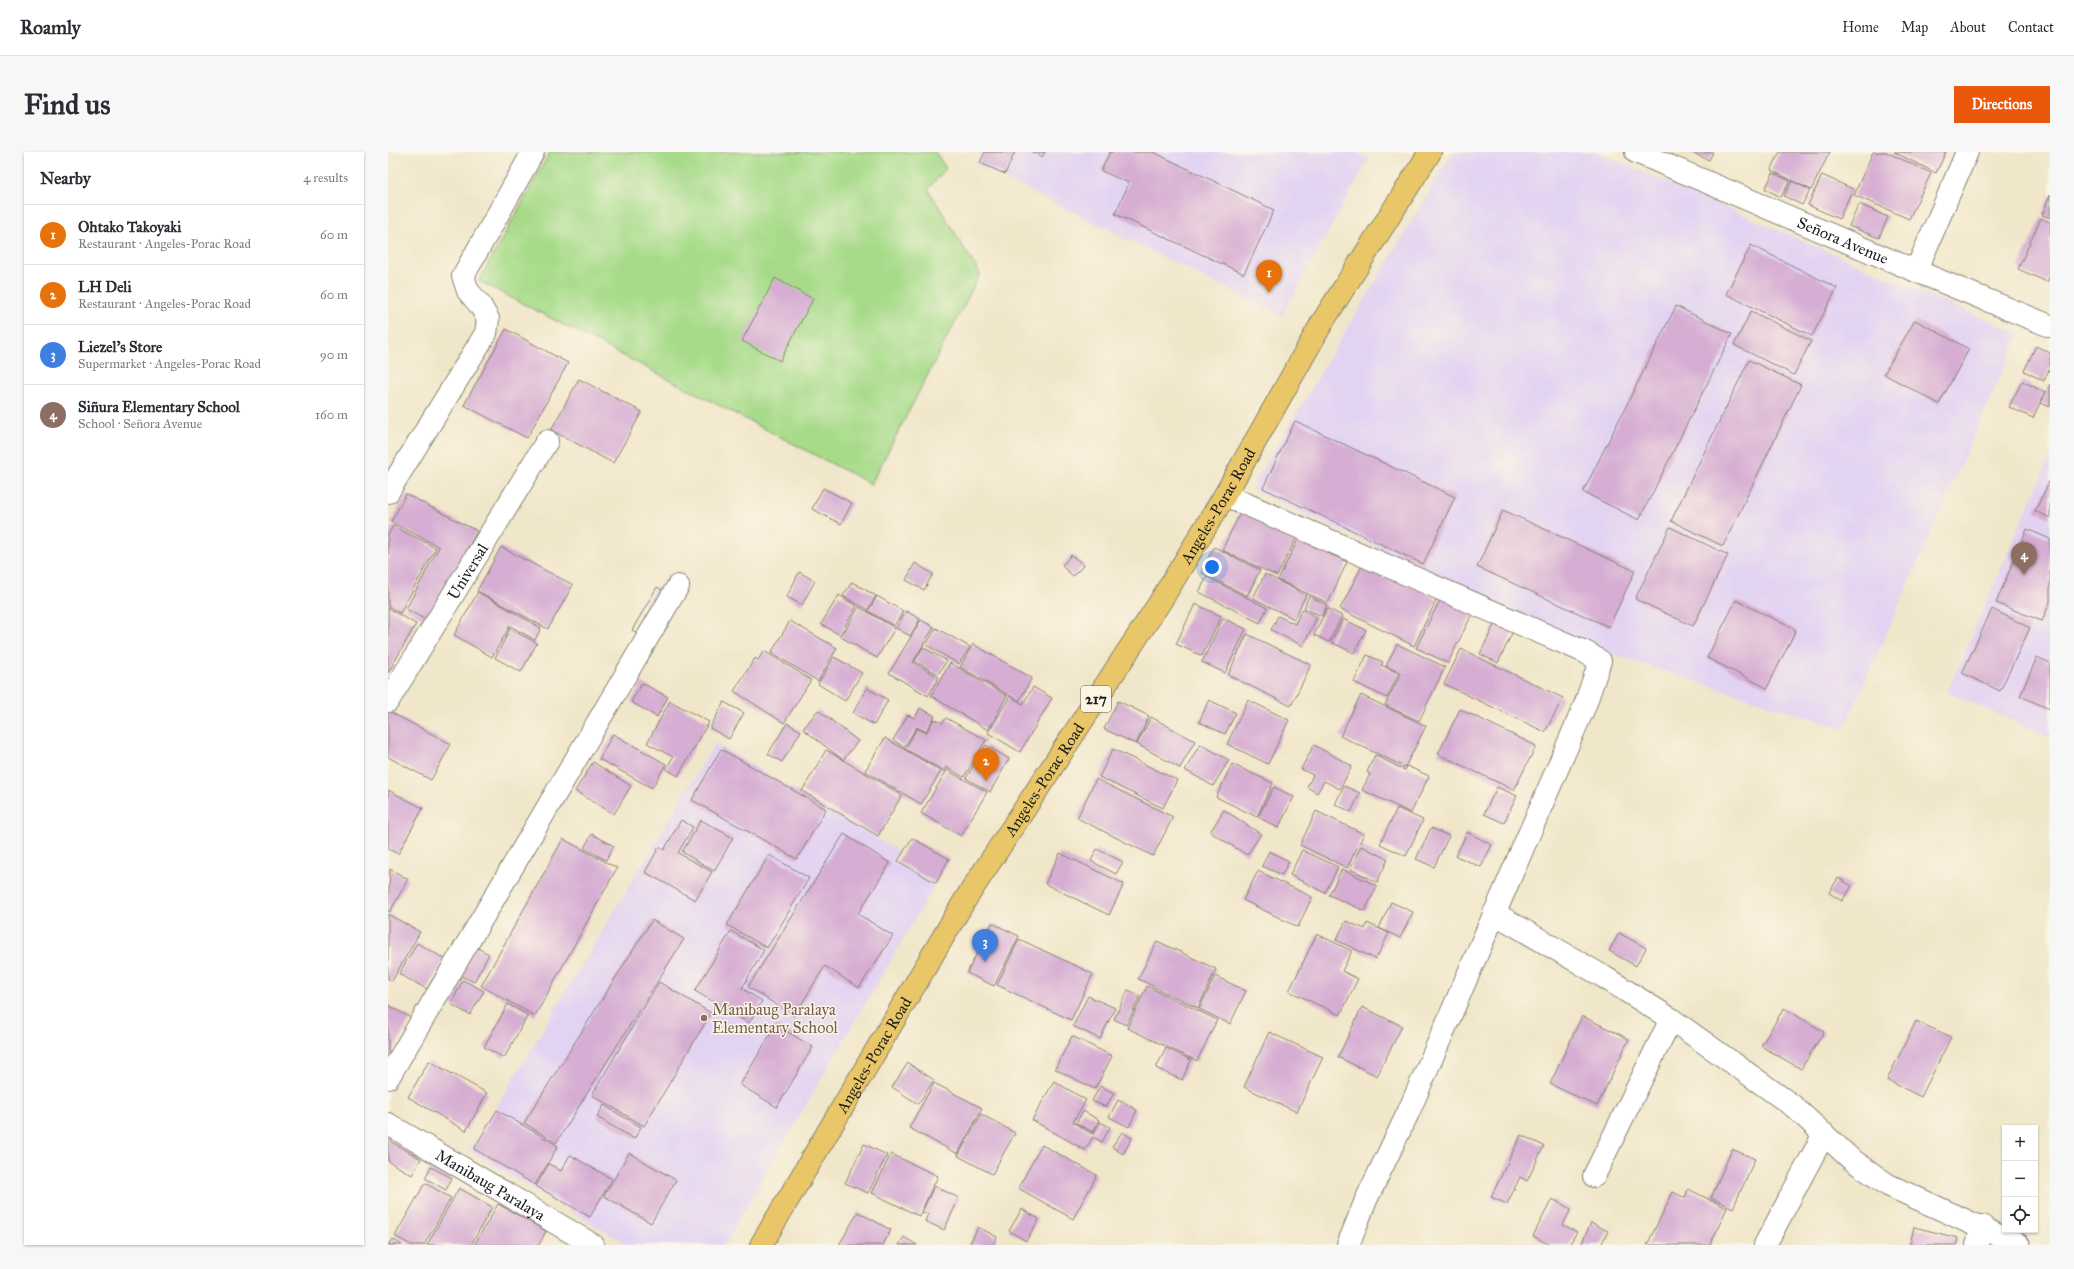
<!DOCTYPE html>
<meta charset="utf-8">
<style>
body{margin:0;font-family:"IM FELL Great Primer",serif;background:#f7f7f7;color:#2b2b33}
.controls{position:absolute;right:12px;bottom:12px;display:grid;overflow:hidden;border-radius:0px;box-shadow:0 1px 3px #0004}
.controls button{width:36px;height:36px;display:grid;place-items:center;padding:0;border:0;border-bottom:1px solid #e1e1e2;background:#fff;color:#2b2b33;font:20px sans-serif}
.you{position:absolute;left:824px;top:415px;width:14px;height:14px;margin:-10px;border:3px solid #fff;border-radius:50%;background:#1a73e8;box-shadow:0 0 0 6px #1a73e833}
.badge{display:grid;place-items:center;width:26px;height:26px;border-radius:50%;background:#ea580c;color:#fff;font-size:13px;font-weight:700}
.pin{position:absolute;translate:-50% -33px;filter:drop-shadow(0 1px 2px #0008)}
.pin::after{content:'';position:absolute;top:21px;width:14px;height:12px;background:inherit;clip-path:polygon(0 0,100% 0,50% 100%)}
.list{margin:0;padding:0;list-style:none}
h2{display:flex;justify-content:space-between;align-items:center;height:52px;margin:0;padding:0 16px;font-size:17px}
h2 small{font-size:13px;font-weight:400;color:#7c7c81}
.list li{display:grid;grid-template-columns:26px 1fr auto;gap:12px;align-items:center;box-sizing:border-box;height:60px;padding:0 16px;border-top:1px solid #e1e1e2}
.list b{display:block;font-size:15px;white-space:nowrap}
.list p{margin:0;font-size:13px;white-space:nowrap;color:#7c7c81}
.list em{font-size:13px;font-style:normal;color:#7c7c81}
.icon{flex:none;width:22px;height:22px;fill:none;stroke:currentColor;stroke-width:2;stroke-linecap:round;stroke-linejoin:round}
.map{position:relative;flex:none;width:1662px;height:1093px;overflow:hidden;border-radius:0px}
header{display:flex;align-items:center;gap:24px;box-sizing:border-box;height:56px;padding:0 20px;background:#fff;border-bottom:1px solid #e1e1e2}
header strong{font-size:19px}
nav{display:flex;gap:22px;margin-inline-start:auto;font-size:14px}
.intro{display:flex;align-items:center;justify-content:space-between;box-sizing:border-box;height:96px;padding:0 24px}
h1{margin:0;font-size:28px}
.button{padding:10px 18px;border-radius:0px;background:#ea580c;color:#fff;font-size:14px;font-weight:700}
main{display:flex;gap:24px;padding:0 24px}
aside{flex:1;background:#fff;border-radius:0px;box-shadow:0 1px 3px #0004}
.map>svg:first-child{display:block}
.built{fill:#e3d3f2}
.green{fill:#a7db8a;stroke:#627c53}
.building{fill:#d6add3}
.lines{fill:none;stroke-linecap:round;stroke-linejoin:round}
.street-casing{stroke:#868172;stroke-width:24}
.primary-casing{stroke:#868172;stroke-width:24}
.street{stroke:#fff;stroke-width:22}
.primary{stroke:#e9c769;stroke-width:22}
.education-dot{fill:#8d6e63;stroke:#fcf5e5;stroke-width:1.5}
.labels{text-anchor:middle;stroke-width:3;stroke-linejoin:round;paint-order:stroke}
.shield{fill:#fcf5e5;stroke:#5f5d58;stroke-width:1}
.shield-label{font-size:15px;font-weight:bold;fill:#1c1c1c}
.street-label{font-size:16px;fill:#1c1c1c;stroke:#fcf5e5}
.education-label{font-size:16px;fill:#785e54;stroke:#fcf5e5;text-anchor:start}
</style>
<header>
<strong>Roamly</strong>
<nav><a>Home</a><a>Map</a><a>About</a><a>Contact</a></nav>
</header>
<div class="intro"><h1>Find us</h1><a class="button">Directions</a></div>
<main>
<aside>
<h2>Nearby<small>4 results</small></h2>
<ul class="list">
<li><span class="badge" style="background:#e8710a">1</span><div><b>Ohtako Takoyaki</b><p>Restaurant · Angeles-Porac Road</p></div><em>60 m</em></li>
<li><span class="badge" style="background:#e8710a">2</span><div><b>LH Deli</b><p>Restaurant · Angeles-Porac Road</p></div><em>60 m</em></li>
<li><span class="badge" style="background:#3f7fe0">3</span><div><b>Liezel's Store</b><p>Supermarket · Angeles-Porac Road</p></div><em>90 m</em></li>
<li><span class="badge" style="background:#8d6e63">4</span><div><b>Siñura Elementary School</b><p>School · Señora Avenue</p></div><em>160 m</em></li>
</ul>
</aside>
<div class="map">
<svg width="1662" height="1093" viewBox="0 0 1662 1093">
<rect width="100%" height="100%" fill="#fcf5e5"/>
<filter id="ink" filterUnits="userSpaceOnUse"><feTurbulence type="fractalNoise" baseFrequency=".025" numOctaves="2"/><feDisplacementMap in="SourceGraphic" scale="8" xChannelSelector="R" yChannelSelector="G"/><feConvolveMatrix kernelMatrix="1 2 1 2 8 2 1 2 1" color-interpolation-filters="sRGB"/></filter>
<filter id="wash" filterUnits="userSpaceOnUse"><feTurbulence type="fractalNoise" baseFrequency=".012" numOctaves="4" result="noise"/><feDisplacementMap in="SourceGraphic" scale="16" xChannelSelector="R" yChannelSelector="G"/><feGaussianBlur stdDeviation="0.9" result="paint"/><feColorMatrix in="noise" values="0 0 0 0 0 0 0 0 0 0 0 0 0 0 0 0 0 1.4 0 .05"/><feComposite in="paint" operator="in"/></filter>
<g filter="url(#wash)">
<rect width="100%" height="100%" fill="#f0e6c9"/>
<path class="built" d="M 594,0 L 968,0 L 981,6 L 894,164 L 588,12 Z
M 1065,0 L 1209,0 L 1631,182 L 1456,577 L 1218,500 L 863,337 Z
M 1662,305 L 1662,585 L 1559,540 Z
M 327,591 L 510,699 L 505,708 L 547,732 L 336,1093 L 240,1093 L 82,999 Z"/>
<path class="green" d="M 162,0 L 547,0 L 558,16 L 540,37 L 592,122 L 483,332 L 91,129 Z"/>
<g id="blocks">
<path class="building" d="M 597,0 L 627,0 L 617,22 L 592,11 Z
M 644,0 L 657,0 L 654,5 Z
M 722,0 L 765,0 L 886,58 L 856,122 L 727,62 L 741,31 L 713,19 Z
M 1302,0 L 1325,0 L 1321,8 Z
M 1392,0 L 1442,0 L 1423,38 L 1383,18 Z
M 1485,0 L 1498,0 L 1543,21 L 1521,67 L 1466,43 Z
M 1506,0 L 1558,0 L 1548,21 Z
M 1385,21 L 1402,29 L 1393,45 L 1377,37 Z
M 1434,23 L 1465,37 L 1451,67 L 1420,53 Z
M 1404,29 L 1422,38 L 1414,53 L 1396,44 Z
M 1662,43 L 1662,66 L 1654,63 Z
M 1471,52 L 1500,65 L 1491,86 L 1461,74 Z
M 1653,66 L 1662,70 L 1662,124 L 1659,130 L 1630,117 Z
M 1363,93 L 1449,136 L 1424,184 L 1338,142 Z
M 387,126 L 425,147 L 392,209 L 354,189 Z
M 1288,154 L 1344,182 L 1251,368 L 1195,340 Z
M 1363,159 L 1423,189 L 1406,223 L 1346,193 Z
M 1527,168 L 1581,197 L 1551,252 L 1496,222 Z
M 118,177 L 180,211 L 139,286 L 76,253 Z
M 1648,194 L 1662,201 L 1662,215 L 1656,229 L 1636,219 Z
M 1361,208 L 1413,233 L 1335,394 L 1283,369 Z
M 191,227 L 254,260 L 225,311 L 163,278 Z
M 1634,229 L 1657,240 L 1645,266 L 1621,255 Z
M 1662,232 L 1662,255 L 1653,251 Z
M 907,269 L 1067,345 L 1035,412 L 875,336 Z
M 1662,328 L 1662,366 L 1647,359 Z
M 435,336 L 464,351 L 453,372 L 424,357 Z
M 18,342 L 89,379 L 40,469 L 18,457 L 51,395 L 3,370 Z
M 1115,358 L 1247,419 L 1221,475 L 1089,415 Z
M 853,359 L 908,386 L 889,424 L 834,398 Z
M 5,374 L 48,396 L 12,461 L 0,454 L 0,383 Z
M 1282,375 L 1340,403 L 1305,474 L 1247,447 Z
M 1639,377 L 1662,387 L 1662,450 L 1654,469 L 1608,451 Z
M 910,387 L 959,410 L 940,451 L 890,428 Z
M 113,395 L 185,433 L 160,477 L 89,439 Z
M 826,395 L 872,418 L 859,444 L 813,420 Z
M 683,403 L 696,413 L 685,424 L 674,414 Z
M 976,410 L 1049,447 L 1026,494 L 952,457 Z
M 527,411 L 545,422 L 536,438 L 518,428 Z
M 411,420 L 427,429 L 414,453 L 399,445 Z
M 877,422 L 918,443 L 906,467 L 865,446 Z
M 819,425 L 879,456 L 872,471 L 811,440 Z
M 464,430 L 488,444 L 480,458 L 455,444 Z
M 269,435 L 282,443 L 257,485 L 244,478 Z
M 90,440 L 153,476 L 147,488 L 122,474 L 104,505 L 66,483 Z
M 451,443 L 469,454 L 452,483 L 433,472 Z
M 489,444 L 515,459 L 506,474 L 480,459 Z
M 921,444 L 939,453 L 934,464 L 916,456 Z
M 1054,444 L 1085,460 L 1060,511 L 1028,496 Z
M 1348,448 L 1408,478 L 1379,536 L 1319,506 Z
M 807,452 L 833,464 L 814,504 L 788,492 Z
M 471,455 L 507,476 L 489,506 L 453,485 Z
M 0,456 L 28,472 L 0,521 Z
M 939,456 L 954,464 L 941,490 L 926,483 Z
M 914,457 L 929,465 L 915,494 L 883,478 L 890,464 L 907,472 Z
M 1604,457 L 1642,476 L 1612,539 L 1574,521 Z
M 518,459 L 532,467 L 522,484 L 508,476 Z
M 835,466 L 858,477 L 837,521 L 814,510 Z
M 955,467 L 978,478 L 966,501 L 943,490 Z
M 533,468 L 546,475 L 525,510 L 551,525 L 540,544 L 501,521 Z
M 402,469 L 449,496 L 430,529 L 383,501 Z
M 1108,469 L 1126,477 L 1110,511 L 1092,502 Z
M 548,476 L 582,495 L 571,512 L 538,493 Z
M 122,477 L 149,491 L 133,520 L 107,506 Z
M 859,482 L 923,513 L 903,554 L 840,523 Z
M 585,492 L 644,526 L 631,549 L 572,515 Z
M 1009,492 L 1057,515 L 1031,569 L 997,553 L 1013,521 L 998,514 Z
M 535,495 L 559,509 L 550,522 L 527,509 Z
M 1073,497 L 1175,546 L 1157,580 L 1056,532 Z
M 376,499 L 423,528 L 396,571 L 346,539 L 367,506 L 370,508 Z
M 979,503 L 995,510 L 993,513 L 1011,521 L 999,546 L 966,530 Z
M 446,505 L 474,521 L 457,549 L 430,532 Z
M 1649,505 L 1662,511 L 1662,557 L 1632,544 Z
M 562,511 L 619,544 L 600,578 L 543,544 Z
M 254,531 L 280,545 L 269,565 L 243,550 Z
M 645,535 L 664,546 L 632,600 L 600,581 L 622,544 L 635,552 Z
M 479,536 L 500,548 L 486,573 L 465,561 Z
M 973,543 L 1038,574 L 1017,615 L 952,584 Z
M 821,548 L 848,561 L 837,582 L 811,570 Z
M 860,548 L 901,568 L 880,612 L 839,592 Z
M 282,549 L 321,570 L 290,624 L 278,617 L 285,605 L 259,591 Z
M 730,549 L 761,564 L 748,592 L 716,577 Z
M 336,550 L 356,561 L 341,587 L 322,576 Z
M 532,556 L 547,564 L 538,580 L 529,575 L 516,595 L 505,588 L 520,563 L 527,566 Z
M 1072,557 L 1148,594 L 1126,638 L 1050,602 Z
M 430,558 L 470,589 L 455,608 L 415,577 Z
M 0,559 L 63,592 L 43,628 L 0,605 Z
M 763,565 L 807,589 L 792,616 L 749,592 Z
M 558,566 L 598,588 L 576,625 L 558,615 L 556,619 L 517,597 L 529,576 L 538,581 L 546,567 L 554,571 Z
M 399,571 L 413,579 L 394,610 L 380,602 Z
M 225,582 L 278,612 L 264,636 L 211,607 Z
M 497,586 L 553,619 L 533,652 L 477,619 Z
M 812,592 L 841,608 L 825,634 L 797,618 Z
M 598,593 L 621,607 L 602,640 L 578,626 Z
M 926,593 L 964,614 L 952,637 L 936,629 L 929,641 L 919,635 L 925,623 L 913,617 Z
M 333,597 L 438,657 L 409,707 L 304,648 Z
M 725,597 L 789,628 L 775,656 L 711,625 Z
M 438,598 L 514,643 L 490,684 L 414,639 Z
M 987,603 L 1017,618 L 1019,614 L 1041,624 L 1023,661 L 974,638 L 982,622 L 979,620 Z
M 205,610 L 243,634 L 226,662 L 187,639 Z
M 844,612 L 885,631 L 869,665 L 828,645 Z
M 559,618 L 599,640 L 573,684 L 533,661 Z
M 708,627 L 785,665 L 765,704 L 689,666 Z
M 956,634 L 972,641 L 963,660 L 947,652 Z
M 886,635 L 906,645 L 890,676 L 870,665 Z
M 1109,635 L 1129,644 L 1116,671 L 1096,662 Z
M 0,638 L 35,656 L 10,702 L 0,697 Z
M 1009,656 L 1035,668 L 1018,704 L 992,692 Z
M 836,658 L 873,682 L 859,703 L 822,680 Z
M 928,659 L 976,682 L 959,716 L 912,693 Z
M 293,668 L 305,675 L 290,701 L 324,720 L 307,748 L 257,720 L 271,695 L 276,698 Z
M 313,668 L 345,686 L 326,719 L 294,700 Z
M 1043,676 L 1061,684 L 1046,715 L 1028,707 Z
M 1079,680 L 1104,693 L 1093,715 L 1068,704 Z
M 204,682 L 226,694 L 218,708 L 196,696 Z
M 456,682 L 502,711 L 470,762 L 505,784 L 471,836 L 437,814 L 406,864 L 360,835 Z
M 524,686 L 561,707 L 548,731 L 510,709 Z
M 175,687 L 229,716 L 147,864 L 93,834 Z
M 973,694 L 1000,707 L 989,730 L 962,717 Z
M 709,697 L 735,710 L 728,722 L 703,709 Z
M 914,698 L 950,715 L 937,741 L 902,723 Z
M 881,699 L 901,709 L 894,723 L 874,714 Z
M 672,701 L 736,732 L 721,763 L 657,732 Z
M 381,703 L 421,726 L 379,796 L 339,773 Z
M 2,717 L 20,727 L 2,760 L 0,759 Z
M 954,717 L 989,734 L 977,759 L 941,743 Z
M 870,719 L 924,745 L 910,775 L 855,748 Z
M 1450,726 L 1464,734 L 1454,749 L 1441,741 Z
M 1003,750 L 1025,760 L 1012,786 L 991,776 Z
M 0,762 L 32,780 L 4,829 L 0,827 Z
M 264,768 L 296,787 L 168,991 L 136,971 Z
M 958,769 L 977,777 L 979,771 L 1001,781 L 988,807 L 948,788 Z
M 604,771 L 631,784 L 606,834 L 579,821 Z
M 343,779 L 376,798 L 354,836 L 374,849 L 361,871 L 307,839 Z
M 1231,781 L 1258,796 L 1248,814 L 1221,799 Z
M 929,782 L 964,799 L 954,819 L 970,827 L 952,863 L 901,839 Z
M 631,787 L 705,822 L 683,868 L 609,833 Z
M 769,789 L 828,817 L 810,856 L 750,827 Z
M 29,791 L 57,807 L 39,837 L 11,822 Z
M 84,793 L 101,802 L 86,830 L 69,822 Z
M 827,824 L 858,839 L 842,872 L 811,857 Z
M 75,828 L 96,839 L 82,863 L 63,852 Z
M 271,830 L 323,861 L 256,974 L 204,943 Z
M 759,834 L 829,868 L 809,909 L 739,876 Z
M 740,838 L 752,844 L 738,873 L 726,867 Z
M 700,844 L 727,856 L 712,887 L 685,874 Z
M 120,852 L 140,863 L 116,906 L 96,895 Z
M 0,853 L 23,866 L 0,907 Z
M 974,855 L 1014,874 L 989,924 L 950,905 Z
M 1396,856 L 1436,880 L 1413,917 L 1373,894 Z
M 1194,864 L 1241,887 L 1209,954 L 1162,932 Z
M 1528,869 L 1563,885 L 1533,945 L 1499,928 Z
M 388,873 L 425,895 L 389,955 L 352,933 Z
M 881,880 L 935,905 L 909,960 L 856,935 Z
M 684,884 L 724,904 L 707,937 L 667,917 Z
M 778,896 L 803,908 L 794,928 L 768,916 Z
M 41,909 L 99,941 L 78,979 L 20,945 Z
M 520,911 L 546,928 L 530,952 L 504,935 Z
M 666,929 L 698,948 L 685,970 L 705,982 L 712,970 L 722,975 L 714,990 L 705,985 L 697,998 L 644,968 Z
M 546,931 L 594,956 L 570,1002 L 521,976 Z
M 712,934 L 726,941 L 718,955 L 704,949 Z
M 730,948 L 749,958 L 741,975 L 721,965 Z
M 216,953 L 253,975 L 246,987 L 209,965 Z
M 109,958 L 170,994 L 147,1033 L 86,997 Z
M 695,959 L 711,968 L 705,980 L 688,971 Z
M 593,962 L 627,981 L 604,1022 L 570,1004 Z
M 734,980 L 744,986 L 735,1002 L 724,995 Z
M 1133,983 L 1156,994 L 1139,1029 L 1132,1025 L 1119,1052 L 1103,1045 Z
M 0,988 L 33,1007 L 24,1023 L 0,1009 Z
M 476,992 L 499,1003 L 480,1041 L 457,1031 Z
M 654,993 L 709,1023 L 685,1067 L 630,1036 Z
M 1344,997 L 1367,1007 L 1345,1056 L 1323,1046 Z
M 241,1001 L 288,1028 L 263,1071 L 216,1044 Z
M 503,1002 L 550,1024 L 531,1064 L 484,1041 Z
M 182,1003 L 224,1027 L 202,1065 L 148,1034 L 161,1012 L 173,1019 Z
M 43,1015 L 64,1026 L 58,1038 L 37,1026 Z
M 37,1031 L 63,1046 L 36,1093 L 23,1093 L 7,1084 Z
M 546,1034 L 571,1046 L 556,1078 L 537,1069 L 540,1062 L 534,1060 Z
M 71,1036 L 104,1055 L 83,1093 L 39,1093 Z
M 1300,1037 L 1339,1056 L 1322,1093 L 1259,1093 L 1285,1040 L 1297,1046 Z
M 1164,1047 L 1183,1057 L 1175,1073 L 1189,1080 L 1181,1093 L 1162,1093 L 1145,1084 Z
M 110,1052 L 158,1079 L 151,1093 L 86,1093 Z
M 634,1057 L 651,1067 L 638,1089 L 621,1079 Z
M 470,1060 L 503,1078 L 495,1093 L 451,1093 Z
M 1203,1071 L 1220,1079 L 1213,1093 L 1193,1093 Z
M 590,1075 L 609,1085 L 605,1093 L 581,1093 Z
M 1526,1075 L 1570,1086 L 1568,1093 L 1522,1093 Z
M 516,1085 L 529,1093 L 511,1093 Z
M 4,1087 L 14,1093 L 0,1093 Z"/>
</g>
</g>
<g filter="url(#ink)">
<use href="#blocks" fill-opacity="0" stroke="#868172" stroke-width="1"/>
<g class="lines">
<defs>
<g id="street">
<path id="s1" d="M 1248,0 L 1528,119 L 1662,174"/>
<path d="M 1528,119 L 1579,0"/>
<path d="M 0,340 L 98,181 L 100,167 L 92,153 L 80,139 L 75,124 L 145,0"/>
<path d="M 837,343 L 1197,500 L 1212,509 L 1197,553 L 1020,961 L 978,1048 L 960,1093"/>
<path id="s2" d="M 0,549 L 159,289"/>
<path d="M 1106,761 L 1216,825 L 1283,867 L 1405,954 L 1463,1007 L 1500,1033 L 1631,1093"/>
<path d="M 0,926 L 290,434"/>
<path id="s3" d="M 0,972 L 205,1093"/>
<path d="M 1206,1024 L 1283,867"/>
<path d="M 1377,1093 L 1436,982"/>
<path d="M 1589,1093 L 1594,1074"/>
</g>
<g id="primary">
<path id="s4" d="M 373,1093 L 577,748 L 772,450 L 837,343 L 935,169 L 1042,0"/>
</g>
</defs>
<use href="#street" class="street-casing"/>
<use href="#primary" class="primary-casing"/>
<use href="#street" class="street"/>
<use href="#primary" class="primary"/>
</g>
</g>
<circle class="education-dot" cx="316" cy="866" r="4"/>
<g class="labels">
<rect class="shield" x="693" y="534" width="30" height="26" rx="3"/>
<g class="shield-label">
<text x="708" y="552">217</text>
</g>
<g class="street-label">
<text dy="6" stroke="none"><textPath href="#s1" startOffset="225">Señora Avenue</textPath></text>
<text dy="6" stroke="none"><textPath href="#s4" startOffset="869">Angeles-Porac Road</textPath></text>
<text dy="6" stroke="none"><textPath href="#s2" startOffset="152">Universal</textPath></text>
<text dy="6" stroke="none"><textPath href="#s4" startOffset="545">Angeles-Porac Road</textPath></text>
<text dy="6" stroke="none"><textPath href="#s4" startOffset="221">Angeles-Porac Road</textPath></text>
<text dy="6" stroke="none"><textPath href="#s3" startOffset="119">Manibaug Paralaya</textPath></text>
</g>
<g class="education-label">
<text x="324" y="863">Manibaug Paralaya<tspan x="324" dy="18">Elementary School</tspan></text>
</g>
</g>
</svg>
<div class="controls">
<button>+</button>
<button>−</button>
<button><svg class="icon" aria-label="locate" viewBox="0 0 24 24"><circle cx="12" cy="12" r="6"/><path d="M12 2v4M12 18v4M2 12h4M18 12h4"/></svg></button>
</div>
<div class="you"></div>
<div class="pin badge" style="left:881px;top:141px;background:#e8710a">1</div>
<div class="pin badge" style="left:598px;top:629px;background:#e8710a">2</div>
<div class="pin badge" style="left:597px;top:810px;background:#3f7fe0">3</div>
<div class="pin badge" style="left:1636px;top:423px;background:#8d6e63">4</div>
</div>
</main>
